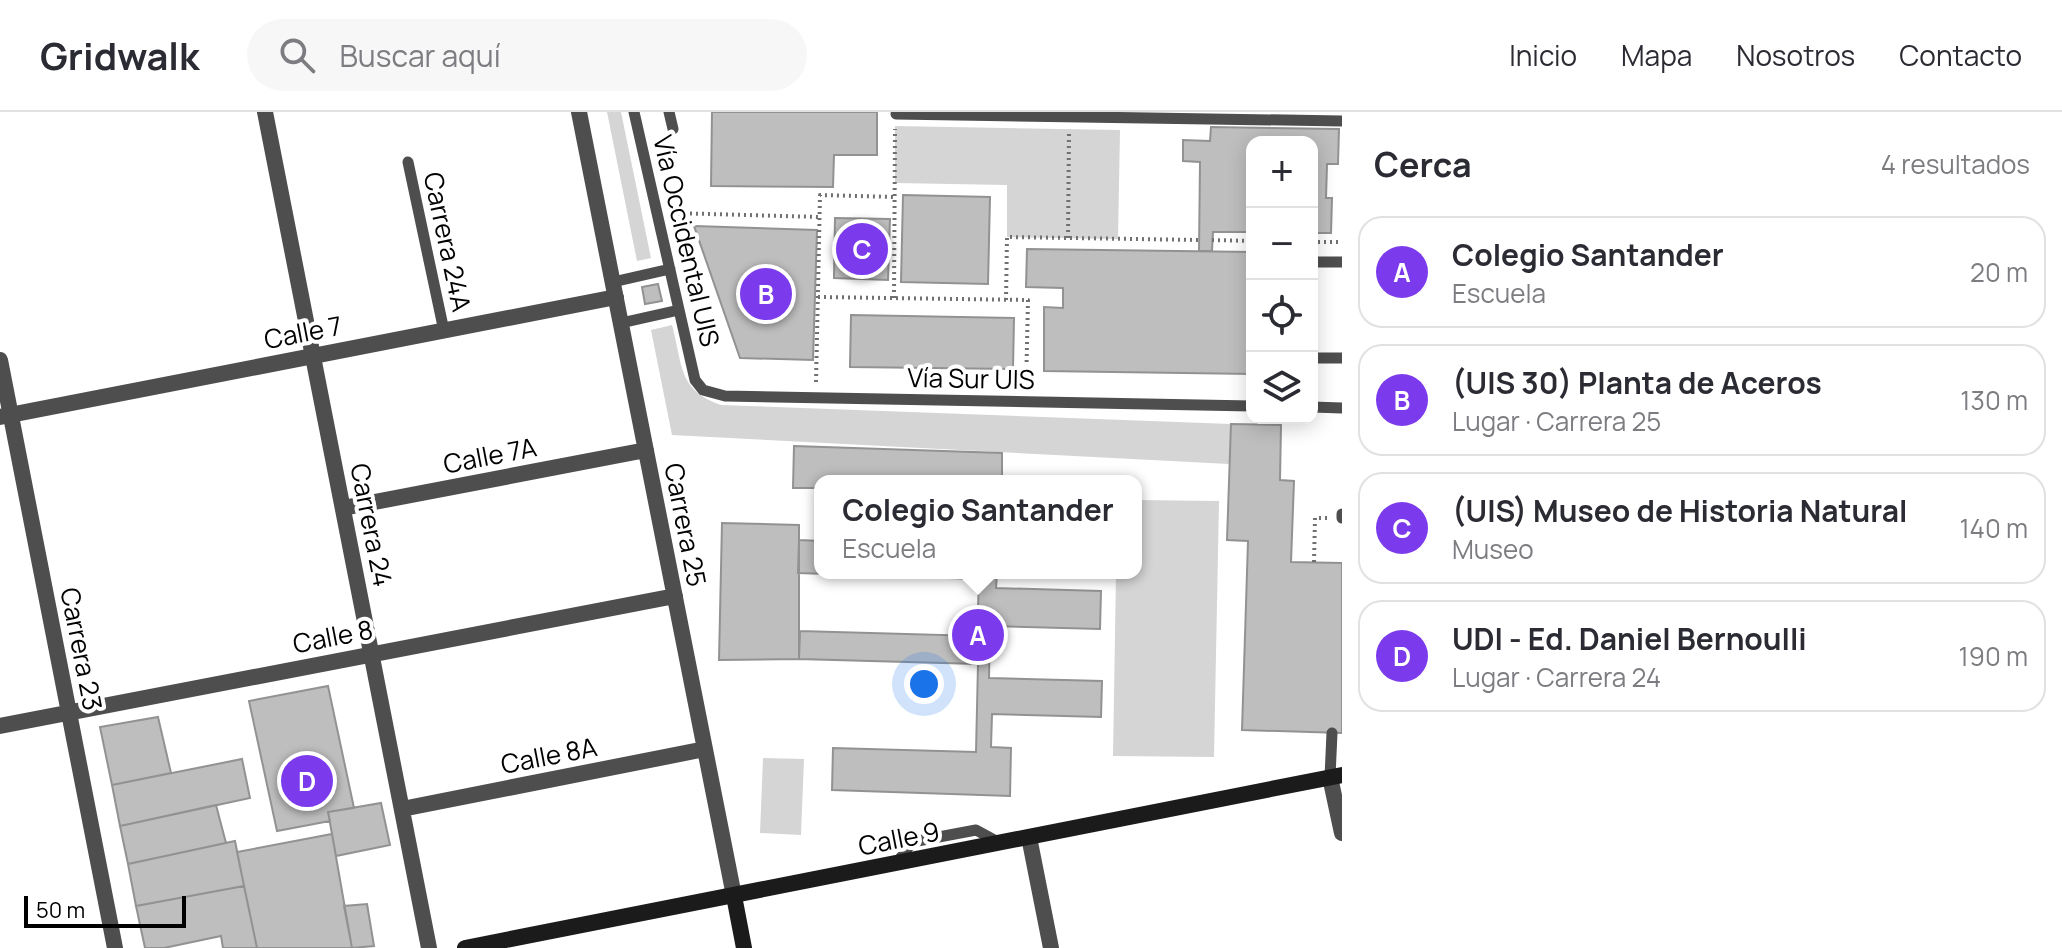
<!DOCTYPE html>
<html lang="es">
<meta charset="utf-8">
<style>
body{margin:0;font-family:Manrope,sans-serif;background:#f7f7f7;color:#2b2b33}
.controls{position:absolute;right:24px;top:24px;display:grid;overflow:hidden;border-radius:16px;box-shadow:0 4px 20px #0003}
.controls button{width:72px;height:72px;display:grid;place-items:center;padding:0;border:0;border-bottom:2px solid #e1e1e2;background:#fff;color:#2b2b33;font:40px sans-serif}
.scale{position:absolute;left:24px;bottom:20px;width:162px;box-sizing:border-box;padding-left:8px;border:4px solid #000;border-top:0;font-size:22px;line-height:28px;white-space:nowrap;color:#000;-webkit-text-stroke:6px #fff;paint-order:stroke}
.you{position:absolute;left:924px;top:572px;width:28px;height:28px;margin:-20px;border:6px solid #fff;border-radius:50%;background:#1a73e8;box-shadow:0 0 0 12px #1a73e833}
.badge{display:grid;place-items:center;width:52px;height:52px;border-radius:50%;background:#7c3aed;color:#fff;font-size:26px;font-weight:700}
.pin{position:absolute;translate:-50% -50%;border:4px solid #fff;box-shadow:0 2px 8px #0006}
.popup{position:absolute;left:814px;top:363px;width:328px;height:104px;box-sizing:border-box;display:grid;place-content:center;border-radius:16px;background:#fff;filter:drop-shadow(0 2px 6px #0005);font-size:26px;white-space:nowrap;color:#7c7c81}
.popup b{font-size:30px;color:#2b2b33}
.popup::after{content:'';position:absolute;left:50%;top:100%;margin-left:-16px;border:16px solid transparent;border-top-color:#fff}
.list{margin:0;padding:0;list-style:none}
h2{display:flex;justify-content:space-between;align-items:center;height:104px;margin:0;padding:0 32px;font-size:34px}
h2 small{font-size:26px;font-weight:400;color:#7c7c81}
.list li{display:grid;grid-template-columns:52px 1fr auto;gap:24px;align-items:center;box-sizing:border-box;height:112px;margin:0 16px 16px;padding:0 16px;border:2px solid #e1e1e2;border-radius:24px}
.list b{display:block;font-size:30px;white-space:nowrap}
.list p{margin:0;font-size:26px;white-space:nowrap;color:#7c7c81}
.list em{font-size:26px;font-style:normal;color:#7c7c81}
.icon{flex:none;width:44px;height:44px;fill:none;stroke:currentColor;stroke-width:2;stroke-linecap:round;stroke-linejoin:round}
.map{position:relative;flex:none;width:1342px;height:836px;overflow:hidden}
header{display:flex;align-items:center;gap:48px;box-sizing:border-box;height:112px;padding:0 40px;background:#fff;border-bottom:2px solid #e1e1e2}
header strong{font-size:38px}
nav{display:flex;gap:44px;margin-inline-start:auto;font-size:28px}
.search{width:560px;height:72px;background:#f7f7f7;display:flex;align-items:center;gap:20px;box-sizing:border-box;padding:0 28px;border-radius:44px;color:#7c7c81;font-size:30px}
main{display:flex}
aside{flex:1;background:#fff}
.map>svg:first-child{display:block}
.green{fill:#d5d5d5}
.building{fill:#bebebe;stroke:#929292;stroke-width:2}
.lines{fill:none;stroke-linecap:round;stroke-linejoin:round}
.path{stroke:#707070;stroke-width:4;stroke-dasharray:2 4;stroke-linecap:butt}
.lane{stroke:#4e4e4e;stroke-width:11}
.street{stroke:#4e4e4e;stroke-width:16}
.secondary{stroke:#1b1b1b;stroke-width:16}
.labels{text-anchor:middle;stroke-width:8;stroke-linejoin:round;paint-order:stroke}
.street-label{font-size:26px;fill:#000;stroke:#fff}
</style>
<header>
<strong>Gridwalk</strong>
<div class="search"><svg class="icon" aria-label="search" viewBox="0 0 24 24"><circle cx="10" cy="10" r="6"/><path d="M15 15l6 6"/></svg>Buscar aquí</div>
<nav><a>Inicio</a><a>Mapa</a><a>Nosotros</a><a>Contacto</a></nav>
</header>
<main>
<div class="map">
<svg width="1342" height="836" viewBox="0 0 1342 836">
<rect width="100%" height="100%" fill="#fff"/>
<path class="green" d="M 607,0 L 621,0 L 651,146 L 637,149 Z
M 895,14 L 1120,18 L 1118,127 L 1007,125 L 1007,73 L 895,71 Z
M 672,213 C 683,254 678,278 721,293 L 1231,312 L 1229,352 L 672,323 L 651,218 Z
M 1136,388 L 1219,389 L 1214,645 L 1113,644 L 1116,461 L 1136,461 Z
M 763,646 L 804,647 L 801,723 L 760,721 Z"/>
<path class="building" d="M 712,0 L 877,0 L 877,43 L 834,43 L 833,75 L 711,74 Z
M 1211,15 L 1339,17 L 1338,52 L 1327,52 L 1326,86 L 1332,86 L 1331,121 L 1312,121 L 1312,30 L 1252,30 L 1252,120 L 1213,120 L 1212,139 L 1199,139 L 1200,50 L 1183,49 L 1183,28 L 1210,29 Z
M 903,83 L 990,85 L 988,172 L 901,170 Z
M 835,106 L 890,107 L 888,168 L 834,166 Z
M 694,114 L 817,118 L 813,248 L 740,246 Z
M 1027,137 L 1252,140 L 1252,262 L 1044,259 L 1044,195 L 1063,196 L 1063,176 L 1026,175 Z
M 658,172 L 662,189 L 645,192 L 642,175 Z
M 851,203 L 1014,206 L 1013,257 L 850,255 Z
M 1231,312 L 1281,313 L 1280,368 L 1294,369 L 1291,450 L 1342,451 L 1342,621 L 1242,618 L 1248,429 L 1227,428 Z
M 794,334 L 1002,341 L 1002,369 L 820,369 L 820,376 L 793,376 Z
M 722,411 L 799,413 L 799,547 L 719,548 Z
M 799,428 L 820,429 L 820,461 L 997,461 L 996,476 L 1101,479 L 1100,517 L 990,514 L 989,566 L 1102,569 L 1101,605 L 992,602 L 991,635 L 1011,636 L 1010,684 L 832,678 L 833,636 L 976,640 L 978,552 L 799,547 L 800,519 L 977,524 L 979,467 L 798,461 Z
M 328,574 L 354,696 L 328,700 L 330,709 L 277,719 L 249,589 Z
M 158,605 L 171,661 L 112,673 L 100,615 Z
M 242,647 L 250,686 L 120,714 L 112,673 Z
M 381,691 L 390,733 L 336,744 L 328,700 Z
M 216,693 L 226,731 L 128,752 L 120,714 Z
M 332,722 L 352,836 L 257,836 L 237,740 Z
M 235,729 L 244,774 L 136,794 L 128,752 Z
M 244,774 L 257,836 L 223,836 L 221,824 L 164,836 L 145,836 L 136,794 Z
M 367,792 L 374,834 L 352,836 L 344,794 Z"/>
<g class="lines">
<path class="path" d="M 672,101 L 820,105
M 1068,126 L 1069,19
M 1212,128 L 1252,129
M 1312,130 L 1342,130
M 818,185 L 1028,188 L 1026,276
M 894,186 L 895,17
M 1006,188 L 1007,125 L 1199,128
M 816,270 L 820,83 L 895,85
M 1314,450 L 1315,406 L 1328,406"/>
<path class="lane" d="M 634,0 L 695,268 L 703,278 L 725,284 L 1252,294
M 669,0 L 673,17
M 896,2 L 1342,9
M 408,50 L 444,219
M 613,170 L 670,157
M 1312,173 L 1312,150 L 1342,150
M 621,211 L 679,198
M 1312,246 L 1342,246
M 1312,295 L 1342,296
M 1342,406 L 1342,402
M 1330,665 L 1332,621
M 897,751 L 912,730 L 976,718 L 1000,731"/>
<path class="street" d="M 265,0 L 429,836
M 579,0 L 734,784
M 0,248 L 115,836
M 0,305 L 616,185
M 343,396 L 646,338
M 0,614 L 675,484
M 1330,665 L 1342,721
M 402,697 L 705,637
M 1029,725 L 1051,836"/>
<path class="secondary" d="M 734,784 L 744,836
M 465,836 L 1342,663"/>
</g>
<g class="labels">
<g class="street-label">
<text transform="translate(686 129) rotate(77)" y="9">Vía Occidental UIS</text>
<text transform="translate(447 130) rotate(78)" y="9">Carrera 24A</text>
<text transform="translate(303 221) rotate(-11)" y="9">Calle 7</text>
<text transform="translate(971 267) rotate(1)" y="9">Vía Sur UIS</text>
<text transform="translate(490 344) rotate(-11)" y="9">Calle 7A</text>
<text transform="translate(371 413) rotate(79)" y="9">Carrera 24</text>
<text transform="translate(685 413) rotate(79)" y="9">Carrera 25</text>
<text transform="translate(333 525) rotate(-11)" y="9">Calle 8</text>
<text transform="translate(81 537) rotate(79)" y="9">Carrera 23</text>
<text transform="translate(549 644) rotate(-11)" y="9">Calle 8A</text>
<text transform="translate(899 727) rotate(-11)" y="9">Calle 9</text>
</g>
</g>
</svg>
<div class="controls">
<button>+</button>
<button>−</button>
<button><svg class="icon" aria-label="locate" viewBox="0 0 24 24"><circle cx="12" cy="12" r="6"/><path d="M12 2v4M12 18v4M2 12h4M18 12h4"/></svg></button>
<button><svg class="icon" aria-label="layers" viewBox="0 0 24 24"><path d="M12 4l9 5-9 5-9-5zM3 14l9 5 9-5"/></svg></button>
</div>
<div class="scale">50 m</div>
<div class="you"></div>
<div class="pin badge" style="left:978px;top:523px">A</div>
<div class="popup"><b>Colegio Santander</b>Escuela</div>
<div class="pin badge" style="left:766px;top:182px">B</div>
<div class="pin badge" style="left:862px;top:137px">C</div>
<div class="pin badge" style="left:307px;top:669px">D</div>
</div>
<aside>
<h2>Cerca<small>4 resultados</small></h2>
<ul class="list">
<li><span class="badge">A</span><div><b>Colegio Santander</b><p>Escuela</p></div><em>20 m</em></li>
<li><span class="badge">B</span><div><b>(UIS 30) Planta de Aceros</b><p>Lugar · Carrera 25</p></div><em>130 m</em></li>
<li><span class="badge">C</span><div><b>(UIS) Museo de Historia Natural</b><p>Museo</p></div><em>140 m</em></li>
<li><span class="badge">D</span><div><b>UDI - Ed. Daniel Bernoulli</b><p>Lugar · Carrera 24</p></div><em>190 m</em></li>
</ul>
</aside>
</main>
